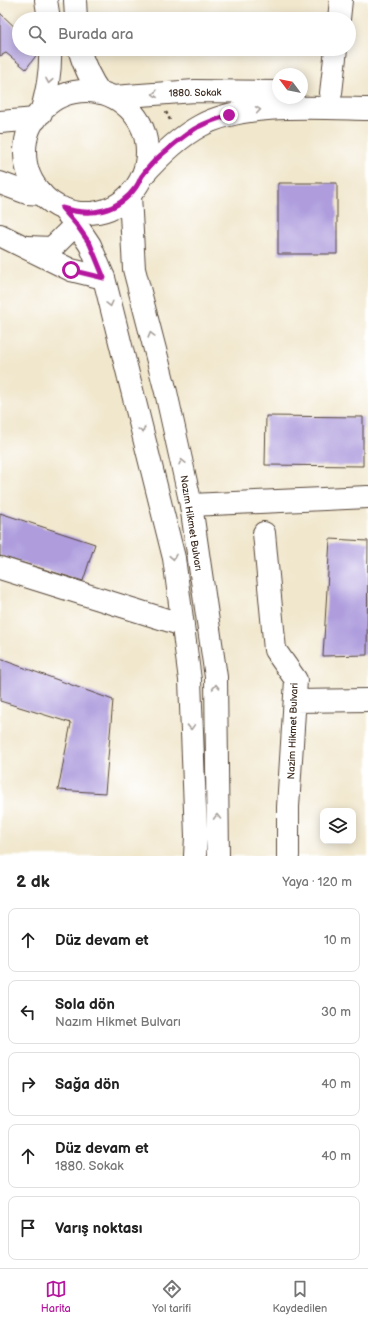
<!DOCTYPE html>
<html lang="tr">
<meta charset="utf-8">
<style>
body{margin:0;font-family:"Balsamiq Sans",sans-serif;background:#f6f6f6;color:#222}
.controls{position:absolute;right:12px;bottom:12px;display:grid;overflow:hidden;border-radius:8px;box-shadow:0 2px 10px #0003}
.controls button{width:36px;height:36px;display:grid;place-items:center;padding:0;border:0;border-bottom:1px solid #e0e0e0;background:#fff;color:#222;font:20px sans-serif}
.compass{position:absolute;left:272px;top:68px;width:36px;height:36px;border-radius:50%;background:#fff;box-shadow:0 2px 10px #0003;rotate:302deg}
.stop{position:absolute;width:12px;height:12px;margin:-9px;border:3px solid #b5179e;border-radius:50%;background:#fff}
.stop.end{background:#b5179e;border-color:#fff;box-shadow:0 1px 4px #0008}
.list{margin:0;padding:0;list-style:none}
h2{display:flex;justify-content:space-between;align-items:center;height:52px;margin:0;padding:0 16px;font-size:17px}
h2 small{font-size:13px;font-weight:400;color:#767676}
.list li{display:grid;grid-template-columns:26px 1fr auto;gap:12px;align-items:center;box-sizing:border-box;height:64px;margin:0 8px 8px;padding:0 8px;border:1px solid #e0e0e0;border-radius:8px}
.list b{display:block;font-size:15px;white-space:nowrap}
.list p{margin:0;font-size:13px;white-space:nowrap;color:#767676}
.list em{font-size:13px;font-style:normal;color:#767676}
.icon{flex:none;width:22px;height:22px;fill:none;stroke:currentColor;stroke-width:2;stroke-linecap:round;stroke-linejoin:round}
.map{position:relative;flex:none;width:368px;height:856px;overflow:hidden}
.search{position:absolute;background:#fff;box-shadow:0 2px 10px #0003;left:12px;right:12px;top:12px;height:44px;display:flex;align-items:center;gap:10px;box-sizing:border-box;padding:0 14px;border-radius:22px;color:#767676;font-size:15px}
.sheet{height:412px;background:#fff}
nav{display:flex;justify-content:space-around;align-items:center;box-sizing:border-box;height:56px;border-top:1px solid #e0e0e0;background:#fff;font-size:11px;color:#767676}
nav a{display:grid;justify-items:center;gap:2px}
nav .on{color:#b5179e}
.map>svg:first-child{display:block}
.building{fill:#ae9cdd}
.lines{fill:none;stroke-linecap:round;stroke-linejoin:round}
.minor-casing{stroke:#564638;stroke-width:24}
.major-casing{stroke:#564638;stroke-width:24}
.path{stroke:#564638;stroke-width:2.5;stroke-dasharray:3 3;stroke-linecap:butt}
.minor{stroke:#fff;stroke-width:22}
.major{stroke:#fff;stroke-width:22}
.oneway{stroke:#a79f9a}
.route{stroke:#b5179e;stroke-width:5}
.labels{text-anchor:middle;stroke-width:3;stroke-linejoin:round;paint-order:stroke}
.street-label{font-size:10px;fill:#3b2a1e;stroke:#fff}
</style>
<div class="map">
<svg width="368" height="856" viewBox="0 0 368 856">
<rect width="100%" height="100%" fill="#fff"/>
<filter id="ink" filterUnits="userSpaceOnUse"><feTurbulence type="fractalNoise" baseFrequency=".025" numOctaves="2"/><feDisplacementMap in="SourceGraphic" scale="8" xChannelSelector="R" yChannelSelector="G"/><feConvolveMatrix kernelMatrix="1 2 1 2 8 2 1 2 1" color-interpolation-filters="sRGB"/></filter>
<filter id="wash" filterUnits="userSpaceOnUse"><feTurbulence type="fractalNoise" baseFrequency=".012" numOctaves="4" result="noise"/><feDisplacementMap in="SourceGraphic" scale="16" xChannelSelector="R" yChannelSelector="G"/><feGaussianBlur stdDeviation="0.9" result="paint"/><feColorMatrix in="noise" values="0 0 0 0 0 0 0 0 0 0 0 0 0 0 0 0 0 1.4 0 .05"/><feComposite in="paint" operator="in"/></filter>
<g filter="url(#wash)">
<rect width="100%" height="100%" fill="#f1e7cd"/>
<g id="blocks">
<path class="building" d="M 0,13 L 19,31 L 19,49 L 38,49 L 38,53 L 26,69 L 6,53 L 0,56 Z
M 278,183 L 337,183 L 337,254 L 278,254 Z
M 266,416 L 363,417 L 363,466 L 265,465 Z
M 0,513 L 95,544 L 83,581 L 0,556 Z
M 330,539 L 368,541 L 367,655 L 323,656 Z
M 0,659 L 113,700 L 105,793 L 58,790 L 71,723 L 0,701 Z"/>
</g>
</g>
<g filter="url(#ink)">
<use href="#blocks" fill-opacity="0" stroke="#564638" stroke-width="1"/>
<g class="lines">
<defs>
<path id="minor" d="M 339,19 L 341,0
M 331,93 L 336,49
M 113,97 L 195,91 L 278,92
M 0,122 L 36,119
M 143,175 C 159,157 178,138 200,126 C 242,102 320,108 368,109
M 0,183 L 27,193 L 42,194
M 0,235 L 71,270 L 104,278
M 27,247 L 52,248 L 76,224
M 191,505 L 368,497
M 264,533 L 275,650 L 296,680 L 288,807 L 288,856
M 0,568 L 183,625
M 295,701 L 368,700"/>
<path id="major" d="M 46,0 L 49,19
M 75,0 L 76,19
M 79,49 C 84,66 90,79 100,93
M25 152a61 61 0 1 1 122 0a61 61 0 1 1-122 0Z
M 41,113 C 47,91 51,72 50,49
M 130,195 L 134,269 L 166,392 L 191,505 L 216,677 L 218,856
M 62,208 L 76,224 L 90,245 L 104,278 L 174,558 L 190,680 L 196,836 L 195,856"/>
</defs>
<use href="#minor" class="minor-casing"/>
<use href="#major" class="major-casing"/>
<path class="path" d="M 166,112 L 171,122"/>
<use href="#minor" class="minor"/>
<use href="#major" class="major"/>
</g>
<defs><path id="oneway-chevron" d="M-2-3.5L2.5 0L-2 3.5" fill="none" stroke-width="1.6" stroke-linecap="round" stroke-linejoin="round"/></defs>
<g class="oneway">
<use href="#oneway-chevron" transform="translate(49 81) rotate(100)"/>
<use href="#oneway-chevron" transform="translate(155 94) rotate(176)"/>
<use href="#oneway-chevron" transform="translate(258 110) rotate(-8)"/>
<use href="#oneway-chevron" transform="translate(110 304) rotate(76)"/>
<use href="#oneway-chevron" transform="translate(151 335) rotate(-105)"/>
<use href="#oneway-chevron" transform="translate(142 430) rotate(76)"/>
<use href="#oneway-chevron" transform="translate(182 462) rotate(-103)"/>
<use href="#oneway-chevron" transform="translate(173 557) rotate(79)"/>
<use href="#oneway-chevron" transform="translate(216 687) rotate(-91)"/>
<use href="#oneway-chevron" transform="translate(191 727) rotate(88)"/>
<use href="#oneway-chevron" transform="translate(217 817) rotate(-91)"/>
</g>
</g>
<g class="lines" filter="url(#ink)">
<path class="route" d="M 71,270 L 104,278 L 90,244 L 76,224 L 62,208 C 91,217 118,212 136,187 C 139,183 140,179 142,176 C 147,169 154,161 161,155 C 172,146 187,132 200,126 C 209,121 220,118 229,115"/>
</g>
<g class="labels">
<g class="street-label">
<text transform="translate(195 92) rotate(-1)" y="4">1880. Sokak</text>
<text transform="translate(192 523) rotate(81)" y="4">Nazım Hikmet Bulvarı</text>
<text transform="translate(292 731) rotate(-88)" y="4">Nazim Hikmet Bulvari</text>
</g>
</g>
</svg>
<div class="controls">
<button><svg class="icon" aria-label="layers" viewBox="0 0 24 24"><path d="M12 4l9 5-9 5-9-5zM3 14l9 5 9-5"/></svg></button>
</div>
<svg class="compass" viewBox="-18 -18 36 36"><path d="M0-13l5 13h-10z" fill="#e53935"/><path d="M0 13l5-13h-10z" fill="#767676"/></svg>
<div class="stop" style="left:71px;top:270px"></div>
<div class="stop end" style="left:229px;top:115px"></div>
<div class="search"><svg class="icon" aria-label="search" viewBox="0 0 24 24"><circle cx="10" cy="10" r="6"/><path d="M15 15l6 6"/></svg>Burada ara</div>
</div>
<section class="sheet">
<h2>2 dk<small>Yaya · 120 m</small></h2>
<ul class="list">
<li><svg class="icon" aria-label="ahead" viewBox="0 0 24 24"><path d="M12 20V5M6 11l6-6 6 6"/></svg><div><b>Düz devam et</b></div><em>10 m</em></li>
<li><svg class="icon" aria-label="left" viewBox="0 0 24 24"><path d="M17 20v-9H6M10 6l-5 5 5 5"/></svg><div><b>Sola dön</b><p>Nazım Hikmet Bulvarı</p></div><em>30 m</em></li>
<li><svg class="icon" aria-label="right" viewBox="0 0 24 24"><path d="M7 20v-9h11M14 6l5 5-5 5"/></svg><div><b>Sağa dön</b></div><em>40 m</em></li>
<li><svg class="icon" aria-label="ahead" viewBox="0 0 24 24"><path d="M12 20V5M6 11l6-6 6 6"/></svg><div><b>Düz devam et</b><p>1880. Sokak</p></div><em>40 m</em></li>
<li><svg class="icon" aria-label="arrive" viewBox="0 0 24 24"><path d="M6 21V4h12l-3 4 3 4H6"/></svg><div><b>Varış noktası</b></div></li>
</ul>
</section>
<nav>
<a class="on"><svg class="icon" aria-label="map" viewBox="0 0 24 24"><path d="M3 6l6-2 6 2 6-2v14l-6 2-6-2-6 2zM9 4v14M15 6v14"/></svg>Harita</a>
<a><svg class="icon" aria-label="directions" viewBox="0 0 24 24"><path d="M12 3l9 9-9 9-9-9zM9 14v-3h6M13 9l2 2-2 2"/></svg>Yol tarifi</a>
<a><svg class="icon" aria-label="saved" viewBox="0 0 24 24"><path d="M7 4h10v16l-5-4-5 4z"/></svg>Kaydedilen</a>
</nav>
